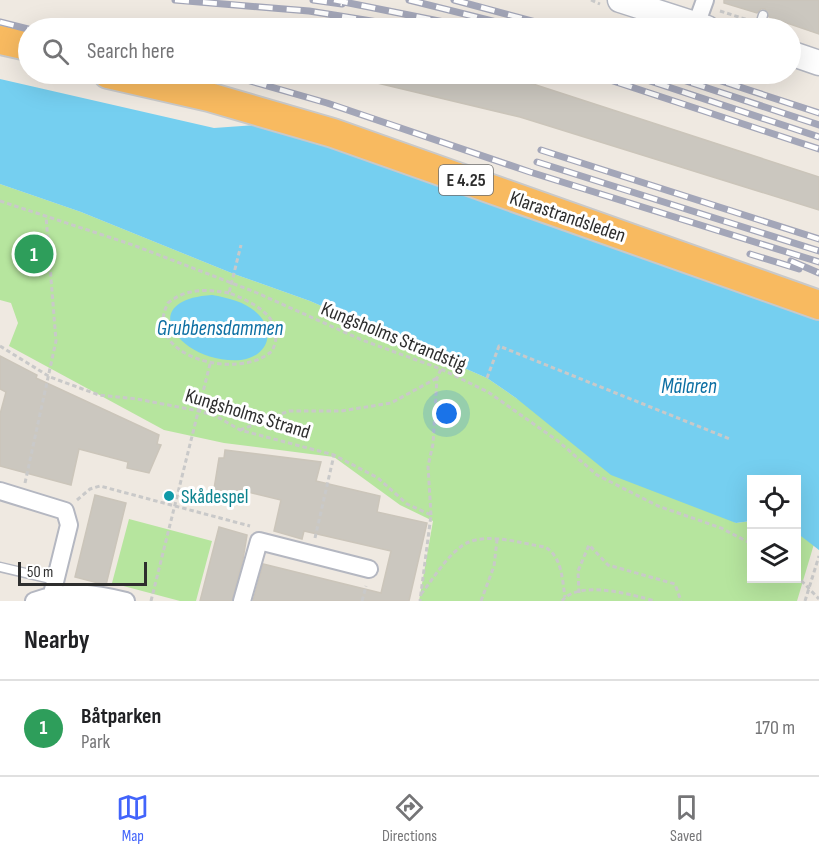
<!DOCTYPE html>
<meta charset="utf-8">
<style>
body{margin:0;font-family:"Sofia Sans Condensed",sans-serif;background:#f2f2f2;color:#202124}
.controls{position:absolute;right:18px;bottom:18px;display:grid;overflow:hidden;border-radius:0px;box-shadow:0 6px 24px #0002}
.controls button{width:54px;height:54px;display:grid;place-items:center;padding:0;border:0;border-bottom:2px solid #e0e0e0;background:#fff;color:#202124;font:30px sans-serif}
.scale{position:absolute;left:18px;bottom:15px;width:129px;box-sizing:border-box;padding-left:6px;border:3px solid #2e2e2e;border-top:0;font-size:16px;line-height:21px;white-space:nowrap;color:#2e2e2e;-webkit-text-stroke:4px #fff;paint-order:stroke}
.you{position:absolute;left:447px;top:414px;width:21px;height:21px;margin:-15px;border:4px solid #fff;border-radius:50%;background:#1a73e8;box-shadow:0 0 0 9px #1a73e833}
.badge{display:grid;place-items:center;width:39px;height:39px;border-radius:50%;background:#4264fb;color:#fff;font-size:20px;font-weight:700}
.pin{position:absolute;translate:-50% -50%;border:3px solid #fff;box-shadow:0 2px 6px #0006}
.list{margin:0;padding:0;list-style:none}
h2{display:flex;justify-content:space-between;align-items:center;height:78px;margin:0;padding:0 24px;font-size:26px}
h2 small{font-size:20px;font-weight:400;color:#757577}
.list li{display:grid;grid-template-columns:39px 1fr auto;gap:18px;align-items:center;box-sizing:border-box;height:96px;padding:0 24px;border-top:2px solid #e0e0e0}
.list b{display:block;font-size:22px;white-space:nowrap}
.list p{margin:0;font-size:20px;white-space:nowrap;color:#757577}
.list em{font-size:20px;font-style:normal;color:#757577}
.icon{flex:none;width:33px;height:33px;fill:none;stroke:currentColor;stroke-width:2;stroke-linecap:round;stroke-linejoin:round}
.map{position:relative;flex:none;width:819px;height:601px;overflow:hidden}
.search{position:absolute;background:#fff;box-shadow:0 6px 24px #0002;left:18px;right:18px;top:18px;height:66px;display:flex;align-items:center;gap:15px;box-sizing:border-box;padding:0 21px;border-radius:33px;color:#757577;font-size:22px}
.sheet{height:174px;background:#fff}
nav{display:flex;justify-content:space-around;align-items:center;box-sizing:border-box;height:84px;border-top:2px solid #e0e0e0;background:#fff;font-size:16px;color:#757577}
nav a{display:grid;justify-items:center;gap:3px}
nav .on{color:#4264fb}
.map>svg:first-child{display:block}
.green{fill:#b6e59e}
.water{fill:#75cff0}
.building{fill:#cbc7bf;stroke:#cbc5ba;stroke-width:1.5}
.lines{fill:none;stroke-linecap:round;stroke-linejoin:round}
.service-casing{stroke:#b4b7c1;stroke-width:11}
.minor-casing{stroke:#b4b7c1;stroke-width:20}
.secondary-casing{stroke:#b4b7c1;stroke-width:27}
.trunk-casing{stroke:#c9c9c9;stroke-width:32}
.path{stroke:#c9c9c9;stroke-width:3;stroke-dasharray:4.5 3;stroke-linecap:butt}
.service{stroke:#fff;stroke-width:8}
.minor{stroke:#fff;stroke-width:16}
.secondary{stroke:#fff;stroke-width:24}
.trunk{stroke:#f8ba60;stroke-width:28}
.rail-casing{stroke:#a3a6b8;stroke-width:7}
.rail{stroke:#fff;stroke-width:4.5;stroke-dasharray:14;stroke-linecap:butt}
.path-bridge{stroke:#c9c9c9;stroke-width:3;stroke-dasharray:4.5 3;stroke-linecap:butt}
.culture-dot{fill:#0f9aa8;stroke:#fff;stroke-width:2}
.labels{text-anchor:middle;stroke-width:6;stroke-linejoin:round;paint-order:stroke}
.shield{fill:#fff;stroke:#6d6d6d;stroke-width:1.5}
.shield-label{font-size:18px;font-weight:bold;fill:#2e2e2e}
.street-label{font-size:20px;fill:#2e2e2e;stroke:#fff}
.culture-label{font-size:20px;fill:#0d838f;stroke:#fff;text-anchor:start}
.water-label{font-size:21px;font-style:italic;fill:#0d6fa3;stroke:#fff}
</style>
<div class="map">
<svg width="819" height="601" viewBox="0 0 819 601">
<rect width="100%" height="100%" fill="#efe9e1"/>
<path class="green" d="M 0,184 L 81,212 L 234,274 L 310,301 L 487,378 L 516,398 L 736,523 L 751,521 L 752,578 L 796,578 L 797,533 L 814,544 L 797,601 L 419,601 L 433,521 L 400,505 L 334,457 L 224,443 L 164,430 L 9,346 L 18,323 L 11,303 L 0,300 Z
M 129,519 L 212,541 L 196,601 L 180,601 L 112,583 Z"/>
<path class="water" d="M 0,79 L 214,128 L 256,125 L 292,131 L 819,317 L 819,550 L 797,533 L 796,479 L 752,479 L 751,521 L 736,523 L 611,475 L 516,398 L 487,378 L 310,301 L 234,274 L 81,212 L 0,184 Z
M 212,295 C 229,298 246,302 258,314 C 277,333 266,357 241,360 C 181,365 132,300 212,295 Z"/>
<path class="building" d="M 724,0 L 819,0 L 819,34 L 769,17 L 765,9 L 761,9 L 757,13 L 724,3 Z
M 360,74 L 494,74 L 533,84 L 819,177 L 819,210 L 520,117 L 360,79 Z
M 0,356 L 37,375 L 36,378 L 159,435 L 157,444 L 161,445 L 149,473 L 127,468 L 128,462 L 79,449 L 71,485 L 0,466 L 0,414 L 6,392 L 0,389 Z
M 225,450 L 321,462 L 316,481 L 380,496 L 377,512 L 427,523 L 409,601 L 253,601 L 263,564 L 381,593 L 391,551 L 304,531 L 302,539 L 274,531 L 281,500 L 240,490 L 238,495 L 214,489 L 219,458 L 224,458 Z
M 95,495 L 126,503 L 106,585 L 75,577 Z
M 219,527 L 247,535 L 243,559 L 232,601 L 200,601 Z"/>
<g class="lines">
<defs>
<path id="service" d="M 759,28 L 763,15
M 0,567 L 55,580"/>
<path id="minor" d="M 696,25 L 705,0
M 0,491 L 65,511 L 69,525 L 52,594
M 34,601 C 66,589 94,593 126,601
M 242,601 L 259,541 L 369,569"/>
<path id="secondary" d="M 620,0 L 707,28
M 790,53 L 819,63"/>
<path id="trunk" d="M 0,40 L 28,46
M 108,74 L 209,97 L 333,133 L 819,305"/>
</defs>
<use href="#service" class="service-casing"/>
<use href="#minor" class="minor-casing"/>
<use href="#secondary" class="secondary-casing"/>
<use href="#trunk" class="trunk-casing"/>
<path class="path" d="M 591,0 L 600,4
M 720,11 L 748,20
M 0,201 L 133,245 L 255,292 L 362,340 L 441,369 L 488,392 L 558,441 L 597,475 L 658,506 L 721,528 L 752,544
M 229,293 C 206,289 187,288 168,303 C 140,356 238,382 272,351 C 288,319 253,302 229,293 L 241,245
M 0,346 L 50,377 L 99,395 L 137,399 L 199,411 L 216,416 L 240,430 L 334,455 L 378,478 L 407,504 L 431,515 L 420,601
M 487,378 L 499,346 L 730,439
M 240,430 L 289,411 L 341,411 L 391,403 L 437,378
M 25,483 L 56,341 L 46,216
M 77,500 L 90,489 L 100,486 L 250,526
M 431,515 L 428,466 L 433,444 L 437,378 L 441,369
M 315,538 L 334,455
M 796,575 L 819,599
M 579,593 L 578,571 L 589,545 L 608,565 L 675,584 L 681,601
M 421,594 C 434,578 450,550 469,542 C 490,533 524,544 545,547 C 562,557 562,578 565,597
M 151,601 L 210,364
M 362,601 L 366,586
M 481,601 L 494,566 L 497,540
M 562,601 C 579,579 633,595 655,601"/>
<use href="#service" class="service"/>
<use href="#minor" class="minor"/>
<use href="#secondary" class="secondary"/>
<use href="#trunk" class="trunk"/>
<defs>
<path id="rail" d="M 175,0 L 309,11 L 415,28
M 313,0 L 342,4
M 334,0 L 474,28
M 409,0 L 520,28
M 454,0 L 558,28
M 0,22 L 28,29
M 226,74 L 327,103 L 530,172 L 819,262
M 592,74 L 819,149
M 629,74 L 819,137
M 665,74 L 819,125
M 700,74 L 819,113
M 541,150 L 819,239
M 537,162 L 819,251
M 750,254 L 799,269
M 791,261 L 819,273"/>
</defs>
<use href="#rail" class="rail-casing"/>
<use href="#rail" class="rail"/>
<path class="path-bridge" d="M 805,601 L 819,556"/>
</g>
<circle class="culture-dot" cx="169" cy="496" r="6"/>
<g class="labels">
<rect class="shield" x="439" y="165" width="54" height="30" rx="4.5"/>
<g class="shield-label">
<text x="466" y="186">E 4.25</text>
</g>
<g class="street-label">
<text transform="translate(568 216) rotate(19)" y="7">Klarastrandsleden</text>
<text transform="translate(394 336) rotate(22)" y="7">Kungsholms Strandstig</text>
<text transform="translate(248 413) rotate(17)" y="7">Kungsholms Strand</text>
</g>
<g class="culture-label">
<text x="181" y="503">Skådespel</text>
</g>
<g class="water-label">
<text x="220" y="335">Grubbensdammen</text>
<text x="689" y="393">Mälaren</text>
</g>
</g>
</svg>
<div class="controls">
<button><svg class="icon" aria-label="locate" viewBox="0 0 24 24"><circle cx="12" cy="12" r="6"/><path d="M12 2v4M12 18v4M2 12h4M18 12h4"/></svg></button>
<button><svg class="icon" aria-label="layers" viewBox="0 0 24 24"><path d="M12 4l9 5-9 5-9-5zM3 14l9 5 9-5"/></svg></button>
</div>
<div class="scale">50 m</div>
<div class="you"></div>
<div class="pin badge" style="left:34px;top:254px;background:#2e9e5b">1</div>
<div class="search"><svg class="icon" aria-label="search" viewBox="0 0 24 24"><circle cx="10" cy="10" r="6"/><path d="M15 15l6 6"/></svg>Search here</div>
</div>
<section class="sheet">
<h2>Nearby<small></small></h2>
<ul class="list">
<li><span class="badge" style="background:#2e9e5b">1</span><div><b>Båtparken</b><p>Park</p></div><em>170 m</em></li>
</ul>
</section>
<nav>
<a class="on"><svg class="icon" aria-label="map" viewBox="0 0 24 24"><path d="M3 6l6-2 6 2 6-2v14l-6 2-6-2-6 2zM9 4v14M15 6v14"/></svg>Map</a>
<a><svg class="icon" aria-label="directions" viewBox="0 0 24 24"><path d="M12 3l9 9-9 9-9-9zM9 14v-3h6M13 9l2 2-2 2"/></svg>Directions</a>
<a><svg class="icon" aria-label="saved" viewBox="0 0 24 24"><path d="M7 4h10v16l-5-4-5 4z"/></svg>Saved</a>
</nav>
